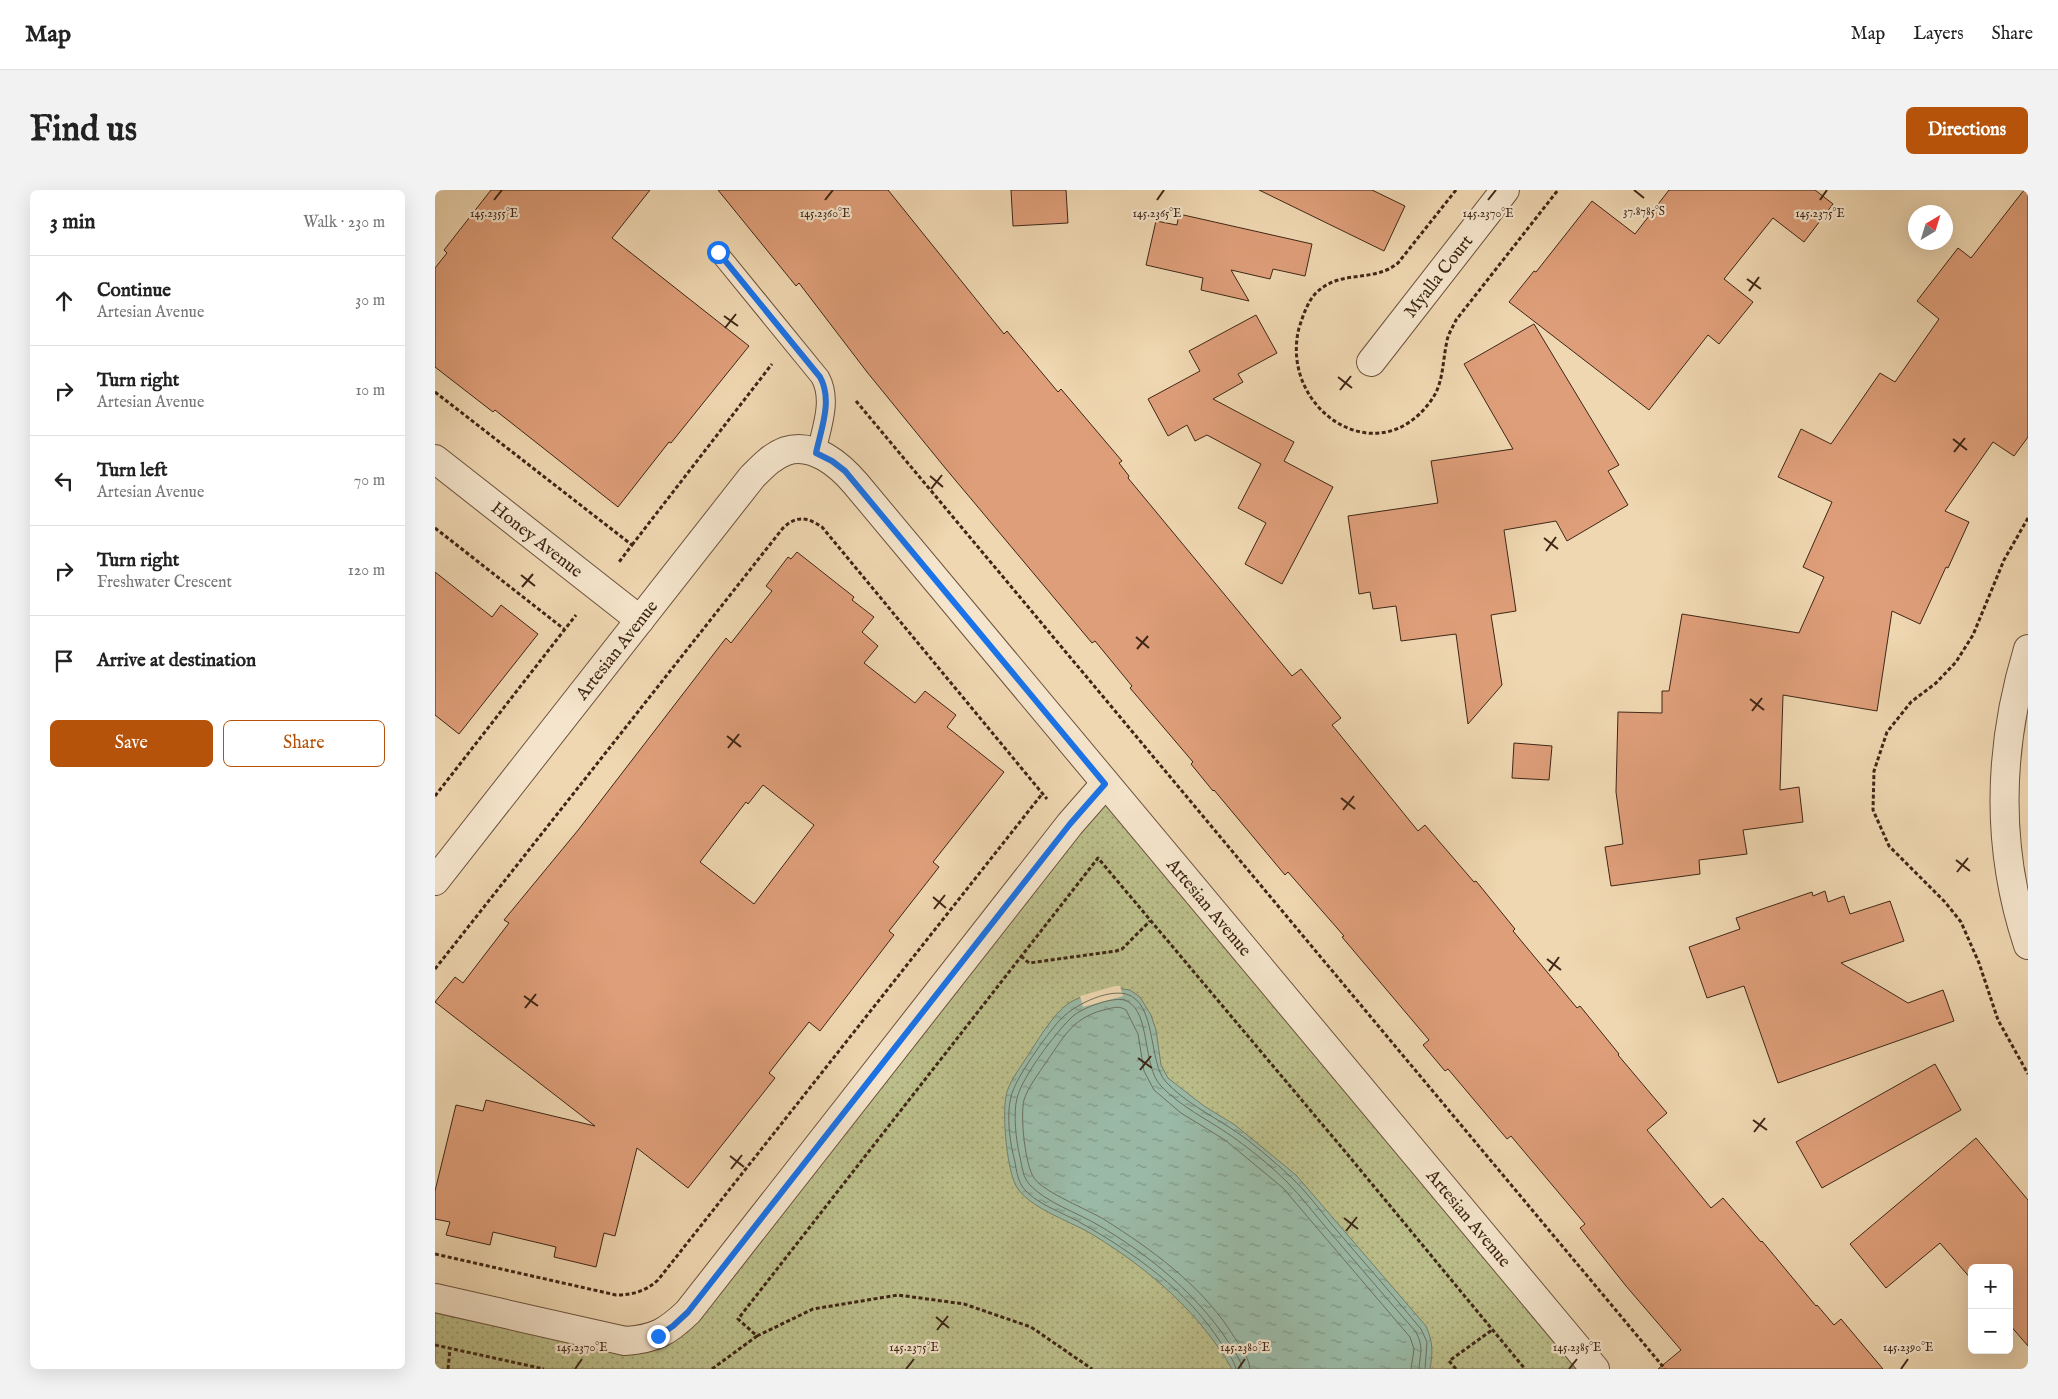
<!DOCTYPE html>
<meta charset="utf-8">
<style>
body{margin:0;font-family:"IM FELL English",serif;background:#f2f2f2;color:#222}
.controls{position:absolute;right:15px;bottom:15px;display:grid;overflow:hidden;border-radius:8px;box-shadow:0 5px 20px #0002}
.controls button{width:45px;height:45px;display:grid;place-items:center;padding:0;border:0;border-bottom:1px solid #e0e0e0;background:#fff;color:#222;font:25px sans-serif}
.compass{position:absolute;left:1473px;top:15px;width:45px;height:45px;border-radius:50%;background:#fff;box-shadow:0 5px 20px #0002;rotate:38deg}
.stop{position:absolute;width:15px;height:15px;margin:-11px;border:4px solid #1a73e8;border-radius:50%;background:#fff}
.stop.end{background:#1a73e8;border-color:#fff;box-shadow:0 1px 5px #0008}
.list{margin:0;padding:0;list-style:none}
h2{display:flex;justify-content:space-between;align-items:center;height:65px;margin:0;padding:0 20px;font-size:21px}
h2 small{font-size:16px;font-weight:400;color:#767676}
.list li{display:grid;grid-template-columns:32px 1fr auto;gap:15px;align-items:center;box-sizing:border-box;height:90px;padding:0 20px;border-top:1px solid #e0e0e0}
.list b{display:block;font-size:19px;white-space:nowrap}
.list p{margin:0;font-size:16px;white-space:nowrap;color:#767676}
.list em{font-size:16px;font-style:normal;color:#767676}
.actions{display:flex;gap:10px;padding:15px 20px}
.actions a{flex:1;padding:11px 0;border:1px solid #b45309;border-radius:8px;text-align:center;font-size:18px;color:#b45309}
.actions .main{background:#b45309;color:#fff}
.icon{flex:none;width:28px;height:28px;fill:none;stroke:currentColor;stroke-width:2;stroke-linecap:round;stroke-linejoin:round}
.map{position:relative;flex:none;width:1593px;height:1179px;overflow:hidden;border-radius:8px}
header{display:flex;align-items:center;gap:30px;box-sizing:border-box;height:70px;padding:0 25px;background:#fff;border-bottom:1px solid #e0e0e0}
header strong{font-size:24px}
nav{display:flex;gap:28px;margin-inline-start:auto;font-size:18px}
.intro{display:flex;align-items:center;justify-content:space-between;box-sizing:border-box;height:120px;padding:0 30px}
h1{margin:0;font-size:35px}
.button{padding:12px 22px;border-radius:8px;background:#b45309;color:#fff;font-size:18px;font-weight:700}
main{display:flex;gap:30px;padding:0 30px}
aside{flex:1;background:#fff;border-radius:8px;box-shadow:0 5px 20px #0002}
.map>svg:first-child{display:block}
.park{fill:url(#park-dots);stroke:#7d7250}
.water{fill:url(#water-ripples);stroke:#767f6d}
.pier{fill:#efd7b1}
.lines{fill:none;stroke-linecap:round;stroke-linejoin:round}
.shore{stroke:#6c705e;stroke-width:1}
.building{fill:#de9e79;stroke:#3f2616;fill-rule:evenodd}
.lane-casing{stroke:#6b523d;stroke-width:20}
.street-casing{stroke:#6b523d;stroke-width:30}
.path{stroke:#3f2616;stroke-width:3;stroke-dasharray:4 2.5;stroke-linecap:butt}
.lane{stroke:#f5e5cc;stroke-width:18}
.street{stroke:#f5e5cc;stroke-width:28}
.route{stroke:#1a73e8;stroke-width:6}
.ticks{fill:none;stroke:#3f2616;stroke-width:2}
.labels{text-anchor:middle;stroke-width:4.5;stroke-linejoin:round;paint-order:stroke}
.street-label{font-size:18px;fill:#3f2616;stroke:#f5e5cc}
.ticks-label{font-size:12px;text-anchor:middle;fill:#3f2616;stroke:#f5e5cc;stroke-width:4.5;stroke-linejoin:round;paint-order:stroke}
</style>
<header>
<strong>Map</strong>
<nav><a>Map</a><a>Layers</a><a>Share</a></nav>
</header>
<div class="intro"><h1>Find us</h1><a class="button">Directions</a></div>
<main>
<aside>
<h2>3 min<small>Walk · 230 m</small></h2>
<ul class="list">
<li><svg class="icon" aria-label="ahead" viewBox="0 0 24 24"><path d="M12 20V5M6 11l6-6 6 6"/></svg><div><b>Continue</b><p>Artesian Avenue</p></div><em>30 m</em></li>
<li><svg class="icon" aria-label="right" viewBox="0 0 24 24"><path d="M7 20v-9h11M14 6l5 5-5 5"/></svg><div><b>Turn right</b><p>Artesian Avenue</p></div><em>10 m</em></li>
<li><svg class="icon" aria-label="left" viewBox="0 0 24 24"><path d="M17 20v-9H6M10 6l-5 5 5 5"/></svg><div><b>Turn left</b><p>Artesian Avenue</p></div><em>70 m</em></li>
<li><svg class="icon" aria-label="right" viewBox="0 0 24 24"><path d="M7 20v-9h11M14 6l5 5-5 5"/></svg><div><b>Turn right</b><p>Freshwater Crescent</p></div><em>120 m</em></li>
<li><svg class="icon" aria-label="arrive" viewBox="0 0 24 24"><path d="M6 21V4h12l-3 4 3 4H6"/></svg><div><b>Arrive at destination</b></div></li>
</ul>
<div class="actions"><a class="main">Save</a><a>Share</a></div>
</aside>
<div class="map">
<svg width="1593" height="1179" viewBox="0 0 1593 1179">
<defs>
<pattern id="park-dots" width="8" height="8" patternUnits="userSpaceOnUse" patternTransform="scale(1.25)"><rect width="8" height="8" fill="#bbbe8a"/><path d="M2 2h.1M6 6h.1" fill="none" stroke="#999a70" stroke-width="1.8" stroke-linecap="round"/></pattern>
<pattern id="water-ripples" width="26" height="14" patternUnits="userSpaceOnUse" patternTransform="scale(1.25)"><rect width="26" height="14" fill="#9abaa7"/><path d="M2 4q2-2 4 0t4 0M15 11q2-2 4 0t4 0" fill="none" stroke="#7f9787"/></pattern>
</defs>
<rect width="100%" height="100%" fill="#efd7b1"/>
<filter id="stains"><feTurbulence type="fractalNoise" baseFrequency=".004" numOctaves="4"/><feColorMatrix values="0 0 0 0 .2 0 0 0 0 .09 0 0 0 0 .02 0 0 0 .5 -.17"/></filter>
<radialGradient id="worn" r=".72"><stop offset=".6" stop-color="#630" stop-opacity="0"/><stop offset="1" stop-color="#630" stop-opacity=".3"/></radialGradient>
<path class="park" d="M 670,594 L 1160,1179 L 0,1179 L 0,1108 L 223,1146 Z"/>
<path class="water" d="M 681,798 L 695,800 L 705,807 L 716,825 L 721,840 L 726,875 L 733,888 L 769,916 L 800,935 L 861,985 L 991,1136 C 998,1152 998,1162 995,1179 L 797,1179 C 764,1122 715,1080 660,1046 C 638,1032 598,1020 583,999 C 572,985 567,925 571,906 C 573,894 583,881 590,870 C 602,852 616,826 634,813 C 647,805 666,801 681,798 Z"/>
<path class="pier" d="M 680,796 L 685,796 L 688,806 L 648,817 L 645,806 Z"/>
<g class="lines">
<path class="shore" d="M 801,1179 C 799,1170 792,1161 786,1153 C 753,1101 699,1063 646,1033 C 629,1023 598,1013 587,996 C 583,990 581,979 580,972 C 575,954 571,925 576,907 C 580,888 611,846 624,831 C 637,816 671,799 691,804 C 722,812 713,873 731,892 C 750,912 774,924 797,939 C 817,952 837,970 855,986 C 871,1001 884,1019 898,1036 C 927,1070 957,1104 986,1139 L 992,1152 L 990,1179
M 807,1179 C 806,1169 799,1161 794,1153 C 762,1104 713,1064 663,1035 C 641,1022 612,1013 595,995 C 588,988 587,976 585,967 C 581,951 578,924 582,908 C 587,887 621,842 637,827 C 646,818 681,805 692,811 C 716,823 707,876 726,896 C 746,917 772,929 795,945 C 815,959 835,975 852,992 C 867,1007 880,1025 894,1041 C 923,1075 952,1109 981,1142 C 989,1158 985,1163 984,1179
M 815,1179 C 814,1165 801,1151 794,1139 C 764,1094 716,1059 670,1030 C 654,1020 608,1002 599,988 C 590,975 585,926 589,910 C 593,897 604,883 612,871 C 630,845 639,826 673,819 C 679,817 685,816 691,820 L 703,844 L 709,881 L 719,900 L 746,923 L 790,950 L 848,998 L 975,1147 L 979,1159 L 976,1179"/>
</g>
<path class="building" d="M 56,0 L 215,0 L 177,48 L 314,156 L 236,253 L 234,252 L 183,317 L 60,220 L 58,222 L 0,177 L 0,78 L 12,63 L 9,60 Z
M 283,0 L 453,0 L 569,144 L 572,141 L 623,202 L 626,199 L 687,271 L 684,273 L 694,286 L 693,288 L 857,486 L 866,479 L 906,528 L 897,535 L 983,641 L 990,635 L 1039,692 L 1041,691 L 1080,739 L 1078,741 L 1142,818 L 1145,816 L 1184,864 L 1183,865 L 1232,923 L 1212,940 L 1276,1018 L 1288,1008 L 1326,1052 L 1327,1051 L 1381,1116 L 1382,1115 L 1399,1135 L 1406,1129 L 1448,1179 L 1223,1179 L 1246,1160 L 1191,1096 L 1145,1038 L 1150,1034 L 1076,946 L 1072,949 L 1013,879 L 1010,881 L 988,855 L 994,850 L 907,747 L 909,746 L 853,682 L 850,685 L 779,600 L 778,601 L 756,574 L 758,572 L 695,498 L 697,496 L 660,451 L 657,453 L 511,279 L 432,182 L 364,93 L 361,96 Z
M 576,0 L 631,0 L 633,33 L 578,36 Z
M 824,0 L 937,0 L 970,16 L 949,61 Z
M 1234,0 L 1380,0 L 1398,14 L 1369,52 L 1338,28 L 1289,89 L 1318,112 L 1284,154 L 1273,145 L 1214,220 L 1074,112 L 1099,81 L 1101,82 L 1157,11 L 1200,44 Z
M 1589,0 L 1593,0 L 1593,247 L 1579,266 L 1558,252 L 1510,321 L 1534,332 L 1513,378 L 1511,377 L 1485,434 L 1457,421 L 1442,521 L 1348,505 L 1345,600 L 1364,597 L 1368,632 L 1308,640 L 1312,664 L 1264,670 L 1265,684 L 1176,696 L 1170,657 L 1188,654 L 1181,602 L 1183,522 L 1227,523 L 1227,501 L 1234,501 L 1247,424 L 1364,443 L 1389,387 L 1368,377 L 1397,312 L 1343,287 L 1366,239 L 1396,254 L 1445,183 L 1460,192 L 1504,129 L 1482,111 L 1523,58 L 1536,68 Z
M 744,24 L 877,54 L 870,86 L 838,79 L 835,89 L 796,80 L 814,111 L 766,100 L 768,88 L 711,75 L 721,31 L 742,35 Z
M 821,125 L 842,163 L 803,184 L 808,192 L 778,209 L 859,252 L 849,271 L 898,297 L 847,394 L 810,374 L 831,333 L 803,318 L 826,274 L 772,245 L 760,251 L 752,235 L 733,246 L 713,209 L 765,181 L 754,161 Z
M 1099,134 L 1184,275 L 1173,281 L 1193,315 L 1132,351 L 1121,331 L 1069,340 L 1081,421 L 1056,425 L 1067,495 L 1033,534 L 1021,444 L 966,451 L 961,416 L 938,419 L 935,402 L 924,404 L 913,326 L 1003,313 L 996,271 L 1078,259 L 1029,174 Z
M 362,362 L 419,407 L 417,410 L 439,427 L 427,442 L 443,456 L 429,473 L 480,513 L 490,501 L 521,525 L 512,537 L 569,582 L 498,672 L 504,677 L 454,741 L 459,745 L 385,841 L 374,832 L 334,883 L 340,888 L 253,998 L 202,958 L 180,1046 L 169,1043 L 161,1077 L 119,1067 L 121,1057 L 58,1042 L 55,1055 L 11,1045 L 15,1032 L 0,1029 L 0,1001 L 21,915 L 48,921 L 51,910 L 160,936 L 0,812 L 20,787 L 28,793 L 74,733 L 69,730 L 144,639 L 291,448 L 296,453 L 337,401 L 331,396 L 353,367 L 356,369 ZM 328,595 L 379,635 L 319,714 L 265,672 L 311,612 L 313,614 Z
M 0,382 L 57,427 L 66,415 L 103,444 L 24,544 L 0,525 Z
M 1079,553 L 1117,556 L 1114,590 L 1077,588 Z
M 1390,701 L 1393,712 L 1409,706 L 1415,724 L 1455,711 L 1469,751 L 1406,773 L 1473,813 L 1508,800 L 1519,831 L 1343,893 L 1309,796 L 1272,808 L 1254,757 L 1305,739 L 1301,728 L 1377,702 L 1378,706 Z
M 1500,874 L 1526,920 L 1387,998 L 1361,952 Z
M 1541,948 L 1593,1010 L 1593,1156 L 1574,1134 L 1574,1078 L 1537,1078 L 1537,1090 L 1505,1053 L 1451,1098 L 1415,1054 Z"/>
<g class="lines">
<defs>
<path id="lane" d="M 283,62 L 385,187 C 398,210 386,239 381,263"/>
<g id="street">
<path id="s1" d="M 936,172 L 1070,0"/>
<path id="s2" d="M 0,269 L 205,430"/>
<path d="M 1593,459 C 1563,558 1560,656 1593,755"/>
<path id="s3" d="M 0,691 L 317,287 C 327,277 337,266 351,261 C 378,252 405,275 421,294 L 1160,1179"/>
<path d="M 0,1108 L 190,1151 C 220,1149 232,1142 253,1122 L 635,634 L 670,594"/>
</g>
</defs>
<use href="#lane" class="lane-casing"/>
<use href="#street" class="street-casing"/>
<path class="path" d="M 1021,0 L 963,73 C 937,94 905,78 880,104 C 872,113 868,126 864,138 C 844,218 941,285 995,212 C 1009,194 1007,173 1012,151 C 1013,144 1018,137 1021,130 L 1123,0
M 0,202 L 197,355 L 184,372
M 421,211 L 1230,1179
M 1593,328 L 1569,370 L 1538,445 L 1521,472 L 1501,493 L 1476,512 L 1452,542 L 1439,581 L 1438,620 L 1454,656 L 1510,712 L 1526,732 L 1544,773 L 1563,830 L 1593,884
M 0,338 L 129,439
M 197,355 L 337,174
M 0,606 L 141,425
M 586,766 L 594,773 L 681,761 L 687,759 L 715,731
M 0,779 L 348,338 C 362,325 372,327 387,337 L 612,609
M 0,1064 L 181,1105 C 198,1105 211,1101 223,1090 L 607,604
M 322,1146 L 378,1119 L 463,1105 L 529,1114 L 596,1137 L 657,1179
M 0,1155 L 109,1179
M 13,1179 L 15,1159
M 277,1179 L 322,1146 L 303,1129 L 663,668 L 913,965 L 1090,1179
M 1021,1179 L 1014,1171 L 1057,1140"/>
<use href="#lane" class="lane"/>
<use href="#street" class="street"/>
</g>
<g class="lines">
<path class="route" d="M 223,1146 L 238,1136 L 253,1122 L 635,634 L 670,594 L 410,281 L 397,271 L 381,263 C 386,239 398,210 385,187 L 283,62"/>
</g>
<path class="ticks" d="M 1199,0 L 1209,8M 59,10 L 67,0M 390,10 L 398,0M 722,10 L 729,0M 1053,10 L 1061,0M 1385,10 L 1392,0M 1312,89 L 1326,99M 1314,101 L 1324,87M 289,126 L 303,136M 290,138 L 301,124M 903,187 L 917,198M 905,200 L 916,186M 1518,249 L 1532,260M 1519,262 L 1530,248M 495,286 L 508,297M 496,299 L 507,285M 1109,348 L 1123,359M 1111,361 L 1121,347M 86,385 L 100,396M 87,397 L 98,384M 701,447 L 714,458M 702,459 L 713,446M 1315,509 L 1329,520M 1317,521 L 1327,508M 292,546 L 306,557M 293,558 L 304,544M 906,608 L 920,619M 908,620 L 919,606M 1521,670 L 1535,681M 1522,682 L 1533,668M 498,707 L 511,718M 499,719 L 510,705M 1112,769 L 1126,780M 1114,781 L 1124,767M 89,806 L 103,816M 90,818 L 101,804M 703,868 L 717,878M 705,880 L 716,866M 1318,930 L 1332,940M 1319,942 L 1330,928M 295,966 L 309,977M 296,979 L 307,965M 909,1028 L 923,1039M 911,1041 L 922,1027M 501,1127 L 514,1138M 502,1140 L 513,1126M 140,1179 L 147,1169M 471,1179 L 479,1169M 803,1179 L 810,1169M 1134,1179 L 1142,1169M 1466,1179 L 1473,1169"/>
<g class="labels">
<g class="street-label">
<text dy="6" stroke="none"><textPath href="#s1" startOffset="109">Myalla Court</textPath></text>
<text dy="6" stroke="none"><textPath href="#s2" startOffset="130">Honey Avenue</textPath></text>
<text dy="6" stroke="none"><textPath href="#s3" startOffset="294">Artesian Avenue</textPath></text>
<text dy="6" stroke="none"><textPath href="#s3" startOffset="1190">Artesian Avenue</textPath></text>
<text dy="6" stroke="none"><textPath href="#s3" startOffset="1595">Artesian Avenue</textPath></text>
</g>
</g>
<g class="ticks-label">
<text x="1209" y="25">37.8785°S</text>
<text x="390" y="27">145.2360°E</text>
<text x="1053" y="27">145.2370°E</text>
<text x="1385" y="27">145.2375°E</text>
<text x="59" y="27">145.2355°E</text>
<text x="722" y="27">145.2365°E</text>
<text x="147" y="1161">145.2370°E</text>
<text x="479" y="1161">145.2375°E</text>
<text x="810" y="1161">145.2380°E</text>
<text x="1142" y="1161">145.2385°E</text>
<text x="1473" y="1161">145.2390°E</text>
</g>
<rect width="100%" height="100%" filter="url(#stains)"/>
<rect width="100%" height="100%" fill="url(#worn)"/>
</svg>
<div class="controls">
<button>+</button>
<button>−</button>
</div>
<svg class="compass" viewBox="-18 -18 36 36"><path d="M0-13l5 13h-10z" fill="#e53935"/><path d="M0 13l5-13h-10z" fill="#767676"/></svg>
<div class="stop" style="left:283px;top:62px"></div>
<div class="stop end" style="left:223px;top:1146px"></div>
</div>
</main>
